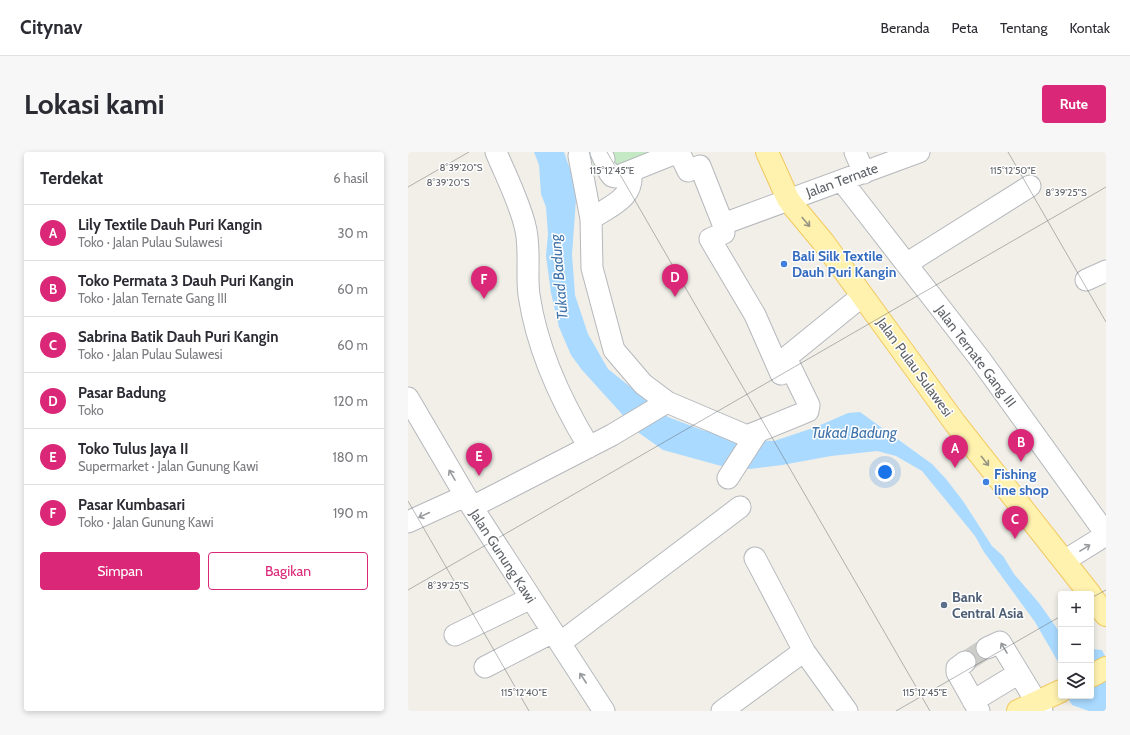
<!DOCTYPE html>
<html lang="id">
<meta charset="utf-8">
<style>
body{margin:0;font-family:Cabin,sans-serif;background:#f7f7f7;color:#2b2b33}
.controls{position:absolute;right:12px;bottom:12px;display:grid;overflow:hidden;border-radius:4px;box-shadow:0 2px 6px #0003}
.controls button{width:36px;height:36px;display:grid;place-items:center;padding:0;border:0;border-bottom:1px solid #e1e1e2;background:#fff;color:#2b2b33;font:20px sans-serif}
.you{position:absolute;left:477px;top:320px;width:14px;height:14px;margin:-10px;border:3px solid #fff;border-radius:50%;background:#1a73e8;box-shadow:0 0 0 6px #1a73e833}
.badge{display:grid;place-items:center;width:26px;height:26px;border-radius:50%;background:#db2777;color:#fff;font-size:13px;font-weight:700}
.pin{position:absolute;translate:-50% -33px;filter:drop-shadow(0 1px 2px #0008)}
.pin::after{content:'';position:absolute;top:21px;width:14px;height:12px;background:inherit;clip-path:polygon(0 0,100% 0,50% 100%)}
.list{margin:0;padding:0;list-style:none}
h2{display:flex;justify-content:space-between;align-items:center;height:52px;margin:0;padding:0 16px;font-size:17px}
h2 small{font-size:13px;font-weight:400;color:#7c7c81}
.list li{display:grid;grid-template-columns:26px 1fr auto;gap:12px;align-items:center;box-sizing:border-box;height:56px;padding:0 16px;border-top:1px solid #e1e1e2}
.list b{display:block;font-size:15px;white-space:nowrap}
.list p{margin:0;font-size:13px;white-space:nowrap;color:#7c7c81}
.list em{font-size:13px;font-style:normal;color:#7c7c81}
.actions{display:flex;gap:8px;padding:12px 16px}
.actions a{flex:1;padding:9px 0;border:1px solid #db2777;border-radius:4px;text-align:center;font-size:14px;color:#db2777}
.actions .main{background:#db2777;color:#fff}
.icon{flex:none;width:22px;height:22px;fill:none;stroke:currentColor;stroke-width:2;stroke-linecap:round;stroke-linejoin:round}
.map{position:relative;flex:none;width:698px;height:559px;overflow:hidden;border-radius:4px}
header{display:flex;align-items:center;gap:24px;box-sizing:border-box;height:56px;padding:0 20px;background:#fff;border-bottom:1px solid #e1e1e2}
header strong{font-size:19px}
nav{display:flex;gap:22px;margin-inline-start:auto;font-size:14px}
.intro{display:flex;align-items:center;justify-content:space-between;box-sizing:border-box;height:96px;padding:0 24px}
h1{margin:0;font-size:28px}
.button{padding:10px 18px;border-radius:4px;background:#db2777;color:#fff;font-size:14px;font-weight:700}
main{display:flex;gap:24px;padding:0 24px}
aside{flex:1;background:#fff;border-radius:4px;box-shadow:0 2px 6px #0003}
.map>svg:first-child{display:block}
.green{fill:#c5e8c5}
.water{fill:#aadaff}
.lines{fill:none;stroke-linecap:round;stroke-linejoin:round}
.minor-tunnel{stroke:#ccccc8;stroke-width:21;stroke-dasharray:21 10;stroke-linecap:butt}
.minor-casing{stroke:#b5b8bc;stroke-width:23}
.major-casing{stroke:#f2c960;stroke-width:24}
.minor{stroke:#fff;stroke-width:21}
.major{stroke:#fff2af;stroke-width:22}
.oneway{stroke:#979581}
.oneway2{stroke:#979a9d}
.ticks{fill:none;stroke:#5f6368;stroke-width:1;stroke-opacity:0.45}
.shop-dot{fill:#3f7fe0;stroke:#fff;stroke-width:1.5}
.service-dot{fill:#5c6f8a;stroke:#fff;stroke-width:1.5}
.labels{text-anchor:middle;stroke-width:3;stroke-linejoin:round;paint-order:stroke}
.street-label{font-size:14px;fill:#5f6368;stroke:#fff}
.shop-label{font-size:14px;font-weight:bold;fill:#366cbe;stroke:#fff;text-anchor:start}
.service-label{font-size:14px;font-weight:bold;fill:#4e5e75;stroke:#fff;text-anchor:start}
.water-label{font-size:15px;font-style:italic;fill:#4174aa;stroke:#fff}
.ticks-label{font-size:10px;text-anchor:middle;fill:#5f6368;stroke:#fff;stroke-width:3;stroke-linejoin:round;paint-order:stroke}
</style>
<header>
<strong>Citynav</strong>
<nav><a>Beranda</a><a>Peta</a><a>Tentang</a><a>Kontak</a></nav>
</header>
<div class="intro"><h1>Lokasi kami</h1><a class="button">Rute</a></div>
<main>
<aside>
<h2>Terdekat<small>6 hasil</small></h2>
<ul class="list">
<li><span class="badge">A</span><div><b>Lily Textile Dauh Puri Kangin</b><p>Toko · Jalan Pulau Sulawesi</p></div><em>30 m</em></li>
<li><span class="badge">B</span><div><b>Toko Permata 3 Dauh Puri Kangin</b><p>Toko · Jalan Ternate Gang III</p></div><em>60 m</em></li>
<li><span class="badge">C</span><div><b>Sabrina Batik Dauh Puri Kangin</b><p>Toko · Jalan Pulau Sulawesi</p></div><em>60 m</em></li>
<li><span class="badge">D</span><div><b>Pasar Badung</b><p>Toko</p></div><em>120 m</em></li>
<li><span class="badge">E</span><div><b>Toko Tulus Jaya II</b><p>Supermarket · Jalan Gunung Kawi</p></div><em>180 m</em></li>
<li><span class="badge">F</span><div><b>Pasar Kumbasari</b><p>Toko · Jalan Gunung Kawi</p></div><em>190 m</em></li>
</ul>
<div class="actions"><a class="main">Simpan</a><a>Bagikan</a></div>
</aside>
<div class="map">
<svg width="698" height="559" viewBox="0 0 698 559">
<rect width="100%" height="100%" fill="#f1efe8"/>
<path class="green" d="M 181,0 L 249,0 L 249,1 L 189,24 Z"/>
<path class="water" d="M 126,0 L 156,0 L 165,26 L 168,47 L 164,103 L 167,143 L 180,182 L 200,217 L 260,265 L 294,278 L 338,288 L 366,289 L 408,275 L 440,261 L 452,260 L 524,312 L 538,327 L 555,349 L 584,394 L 595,404 L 606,422 L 631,451 L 653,482 L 653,515 L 627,470 L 576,400 L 567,384 L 514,319 L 488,304 L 469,299 L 423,304 L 374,313 L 342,317 L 317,315 L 255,298 L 224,276 L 213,261 L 174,218 L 163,203 L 151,175 L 143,141 L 138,104 L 140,82 L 138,55 L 133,42 L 131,13 Z
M 683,497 L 694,498 L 698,506 L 698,559 L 681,559 L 664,553 L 659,544 L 683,544 Z"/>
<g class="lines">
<path class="minor-tunnel" d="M 557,510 L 579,496"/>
<defs>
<path id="minor" d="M 88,0 C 98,24 111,49 117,74 C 123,96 118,121 121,143 C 129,197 153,249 181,295
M 193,0 L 196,7
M 271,0 L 280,19 L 292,14 L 315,72 L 511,0
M 447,0 L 456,21
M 171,4 L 183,67 L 184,116 L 206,198 L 235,232 L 259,250 L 339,284 L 400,259 L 401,253 L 379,208 L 379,205 L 454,144
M 201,20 L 204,24 L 208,25 L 270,0
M 434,29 L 572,207 L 698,382
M 183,67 C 203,53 226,47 223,20
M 315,72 L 316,81 L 302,87 L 347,163 L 373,222 L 380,219
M 498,112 L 622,34
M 678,128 L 698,119
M 0,246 L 64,355 L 196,559
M 320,326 L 349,281
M 64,355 L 204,283 L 259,250
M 0,370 L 57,344
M 347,406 L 396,499 L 439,559
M 656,409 L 698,383
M 47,483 L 123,446
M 152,491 L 332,355
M 579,496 L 592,490 L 634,559
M 557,510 L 549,516 L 549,520 L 571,559
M 77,515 L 145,480
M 565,549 L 611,521
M 314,559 L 396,499"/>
<path id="major" d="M 359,0 L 380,47 L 386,55 L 416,91 L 547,271 L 682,442
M 683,444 L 698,463
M 683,524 L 698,516
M 610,559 L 653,539"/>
</defs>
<use href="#minor" class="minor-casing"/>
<use href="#major" class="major-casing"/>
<use href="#minor" class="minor"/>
<use href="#major" class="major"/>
</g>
<defs><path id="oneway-shaft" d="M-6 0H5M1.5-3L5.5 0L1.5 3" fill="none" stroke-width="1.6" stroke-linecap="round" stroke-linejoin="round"/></defs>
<g class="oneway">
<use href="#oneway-shaft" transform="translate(398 70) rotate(50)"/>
<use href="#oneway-shaft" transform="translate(577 309) rotate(52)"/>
</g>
<g class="oneway2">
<use href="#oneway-shaft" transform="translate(44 323) rotate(-120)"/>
<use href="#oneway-shaft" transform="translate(16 363) rotate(155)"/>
<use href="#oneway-shaft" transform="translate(677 396) rotate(-32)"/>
<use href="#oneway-shaft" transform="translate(596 496) rotate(-121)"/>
<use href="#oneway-shaft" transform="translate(175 526) rotate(-123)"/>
</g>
<path class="ticks" d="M 199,0 L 522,559M 600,0 L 698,170M 0,35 L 61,0M 0,349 L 121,559M 0,438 L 698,35M 683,446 L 698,438M 488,559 L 653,464"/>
<g class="shop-dot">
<circle cx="376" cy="112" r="4"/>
<circle cx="578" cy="330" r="4"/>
</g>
<circle class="service-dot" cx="536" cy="453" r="4"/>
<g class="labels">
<g class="street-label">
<text transform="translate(434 28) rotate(-20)" y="5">Jalan Ternate</text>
<text transform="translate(568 204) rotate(53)" y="5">Jalan Ternate Gang III</text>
<text transform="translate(507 215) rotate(54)" y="5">Jalan Pulau Sulawesi</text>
<text transform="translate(95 404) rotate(57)" y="5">Jalan Gunung Kawi</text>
</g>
<g class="shop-label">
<text x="384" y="109">Bali Silk Textile<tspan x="384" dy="16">Dauh Puri Kangin</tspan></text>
<text x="586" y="327">Fishing<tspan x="586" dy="16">line shop</tspan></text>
</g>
<g class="service-label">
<text x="544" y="450">Bank<tspan x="544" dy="16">Central Asia</tspan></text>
</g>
<g class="water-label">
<text transform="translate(151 125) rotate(-95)" y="5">Tukad Badung</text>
<text x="446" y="286">Tukad Badung</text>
</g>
</g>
<g class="ticks-label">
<text x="53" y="19">8°39'20"S</text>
<text x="204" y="22">115°12'45"E</text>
<text x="605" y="22">115°12'50"E</text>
<text x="40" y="34">8°39'20"S</text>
<text x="658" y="44">8°39'25"S</text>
<text x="40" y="437">8°39'25"S</text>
<text x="116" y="544">115°12'40"E</text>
<text x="517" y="544">115°12'45"E</text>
</g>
</svg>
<div class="controls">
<button>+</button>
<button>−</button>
<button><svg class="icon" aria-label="layers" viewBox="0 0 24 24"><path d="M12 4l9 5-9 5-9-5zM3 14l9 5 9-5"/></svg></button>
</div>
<div class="you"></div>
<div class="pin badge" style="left:547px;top:316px">A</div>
<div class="pin badge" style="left:613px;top:310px">B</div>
<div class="pin badge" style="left:607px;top:387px">C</div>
<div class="pin badge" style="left:267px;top:145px">D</div>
<div class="pin badge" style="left:71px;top:324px">E</div>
<div class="pin badge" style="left:76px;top:147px">F</div>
</div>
</main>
